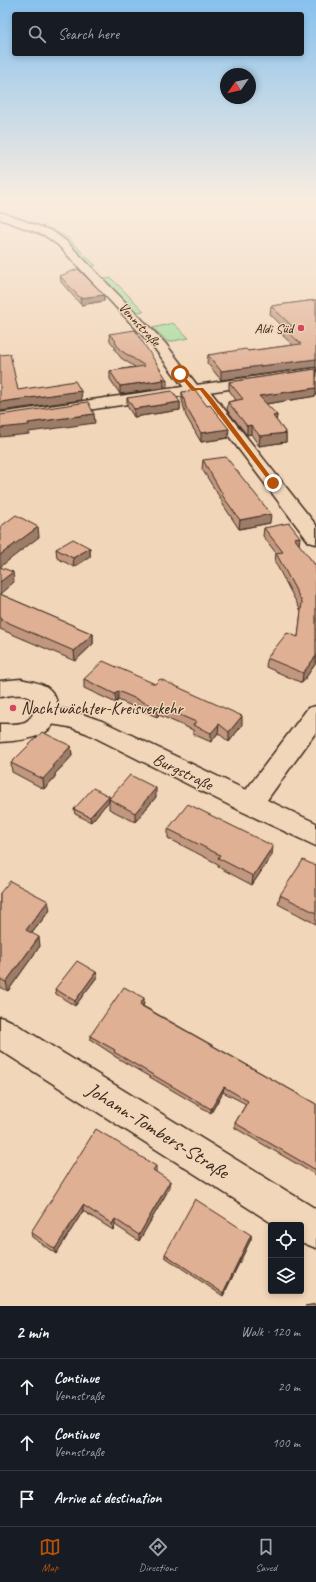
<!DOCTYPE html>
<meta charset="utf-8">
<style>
body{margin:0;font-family:Caveat,sans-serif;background:#242831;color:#f1f3f6}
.controls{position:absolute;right:12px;bottom:12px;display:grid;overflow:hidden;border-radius:4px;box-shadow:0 2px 6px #0003}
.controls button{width:36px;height:36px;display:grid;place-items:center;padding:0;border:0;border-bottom:1px solid #363941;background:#171b24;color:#f1f3f6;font:20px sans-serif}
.compass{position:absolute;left:220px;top:68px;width:36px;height:36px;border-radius:50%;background:#171b24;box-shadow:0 2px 6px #0003;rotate:236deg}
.stop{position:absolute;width:12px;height:12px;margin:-9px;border:3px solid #b45309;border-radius:50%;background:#fff}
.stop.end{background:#b45309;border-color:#fff;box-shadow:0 1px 4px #0008}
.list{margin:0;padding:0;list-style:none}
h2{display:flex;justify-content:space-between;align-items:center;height:52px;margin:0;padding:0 16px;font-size:17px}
h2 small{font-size:13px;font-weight:400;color:#9ea1a6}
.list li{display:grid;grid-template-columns:26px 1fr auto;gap:12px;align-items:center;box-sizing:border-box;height:56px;padding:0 16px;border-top:1px solid #363941}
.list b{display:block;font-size:15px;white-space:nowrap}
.list p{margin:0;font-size:13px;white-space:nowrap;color:#9ea1a6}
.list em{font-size:13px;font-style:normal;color:#9ea1a6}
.icon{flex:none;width:22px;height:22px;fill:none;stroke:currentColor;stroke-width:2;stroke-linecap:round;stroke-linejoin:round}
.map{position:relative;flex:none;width:316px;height:1306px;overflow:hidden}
.search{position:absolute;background:#171b24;box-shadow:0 2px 6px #0003;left:12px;right:12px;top:12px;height:44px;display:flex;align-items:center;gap:10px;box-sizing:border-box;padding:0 14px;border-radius:4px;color:#9ea1a6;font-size:15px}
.sheet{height:220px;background:#171b24}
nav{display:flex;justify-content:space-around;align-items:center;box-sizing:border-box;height:56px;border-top:1px solid #363941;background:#171b24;font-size:11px;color:#9ea1a6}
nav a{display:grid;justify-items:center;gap:2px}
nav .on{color:#b45309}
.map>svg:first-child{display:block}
.green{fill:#a7db9d;stroke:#71825e}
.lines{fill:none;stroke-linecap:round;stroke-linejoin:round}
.minor-casing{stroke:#3b2a1e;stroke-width:3}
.major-casing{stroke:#3b2a1e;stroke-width:3}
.minor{fill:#f2d6b9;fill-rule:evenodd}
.major{fill:#f2d6b9;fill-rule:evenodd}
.wall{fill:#c1977f;stroke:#3b2a1e}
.shaded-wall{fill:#9d7b68;stroke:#3b2a1e}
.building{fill:#e0b094;stroke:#3b2a1e}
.route{fill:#b45309}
.poi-dot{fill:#d1495b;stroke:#f2d6b9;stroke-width:1.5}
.labels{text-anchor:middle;stroke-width:3;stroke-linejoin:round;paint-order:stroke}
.far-street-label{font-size:14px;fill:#3b2a1e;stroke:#f2d6b9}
.far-poi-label{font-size:14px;fill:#3b2a1e;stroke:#f2d6b9;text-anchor:end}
.poi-label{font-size:17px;fill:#3b2a1e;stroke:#f2d6b9;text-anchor:start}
.street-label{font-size:17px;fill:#3b2a1e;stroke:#f2d6b9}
.near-street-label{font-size:20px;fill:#3b2a1e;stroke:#f2d6b9}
</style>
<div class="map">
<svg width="316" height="1306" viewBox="0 0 316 1306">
<rect width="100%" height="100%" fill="#f2d6b9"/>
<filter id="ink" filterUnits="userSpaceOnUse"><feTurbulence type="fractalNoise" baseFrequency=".025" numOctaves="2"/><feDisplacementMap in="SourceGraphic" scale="8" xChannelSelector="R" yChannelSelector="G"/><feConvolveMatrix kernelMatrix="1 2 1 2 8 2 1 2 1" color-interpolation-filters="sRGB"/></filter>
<g filter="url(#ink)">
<path class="green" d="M 0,212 L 59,233 L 68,238 L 96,266 L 87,266 L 64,242 L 0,214 Z
M 111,278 L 144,311 L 132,313 L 101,280 Z
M 173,323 L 189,338 L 168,342 L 153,328 Z"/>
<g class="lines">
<defs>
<path id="minor" d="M 0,212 L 52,231 L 66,241 L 165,343 L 197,385 L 206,386 L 316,525 L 316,544 L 309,542 L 197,394 L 188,393 L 155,349 L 58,245 L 44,235 L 0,219 Z
M 316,706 L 316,732 L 267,800 L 316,823 L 316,846 L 241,811 L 86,733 L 69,727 L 38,722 L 34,716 L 38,710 C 59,704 82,714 102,721 L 246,790 L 308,708 Z
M 0,1017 L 11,1021 L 316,1209 L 316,1248 L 301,1242 L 301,1225 L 275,1225 L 0,1050 Z"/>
<path id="major" d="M 316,368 L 316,376 L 0,423 L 0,413 Z
M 21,679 C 28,681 38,682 45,686 C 63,697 62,724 42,734 C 28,740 15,741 0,742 L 0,724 C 8,724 17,725 25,722 C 38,715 38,697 22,695 C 15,694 7,696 0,697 L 0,681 Z"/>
</defs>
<use href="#minor" class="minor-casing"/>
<use href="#major" class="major-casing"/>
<use href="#minor" class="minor"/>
<use href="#major" class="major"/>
</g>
<path class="wall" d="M 60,276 L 104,295 L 104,301 L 81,305 L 61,282 Z
M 316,300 L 316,367 L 221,380 L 207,363 L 208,355 L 248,351 L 293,345 L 283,336 L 284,328 L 270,314 L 271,306 Z
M 109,334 L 167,380 L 167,388 L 164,386 L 164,388 L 120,394 L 110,379 L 110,371 L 135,367 L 121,358 L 115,350 L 115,347 L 110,341 Z
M 316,369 L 316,396 L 266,404 L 277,415 L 276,420 L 286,433 L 286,442 L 259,446 L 251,434 L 247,435 L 227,410 L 228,402 L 236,400 L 229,390 L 229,382 Z
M 182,392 L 207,406 L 228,438 L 201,442 L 186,416 L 182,400 Z
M 127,398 L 180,402 L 180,410 L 134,417 L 127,406 Z
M 203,460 L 270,523 L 239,529 L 222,503 L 222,501 L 202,469 Z
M 264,528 L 299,545 L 316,566 L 316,663 L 302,683 L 266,667 L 267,658 L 298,637 L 301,611 L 275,562 L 276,553 L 263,536 Z
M 90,548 L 90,557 L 74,567 L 57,558 L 56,549 Z
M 0,594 L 93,634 L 93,644 L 75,661 L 0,629 Z
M 84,679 L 242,725 L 229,742 L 218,733 L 211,742 L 193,734 L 193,730 L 159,715 L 157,717 L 118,700 L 116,703 L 84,688 Z
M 71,746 L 72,756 L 55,774 L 55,777 L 44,789 L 12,772 L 11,763 Z
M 109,796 L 109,801 L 91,822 L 75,814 L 74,809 Z
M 156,797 L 135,822 L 109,809 L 109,799 Z
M 168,829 L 272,855 L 252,885 L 218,867 L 218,864 L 168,838 Z
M 316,866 L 316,924 L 278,904 L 280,895 Z
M 0,893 L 50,910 L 32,933 L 40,946 L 8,991 L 0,987 Z
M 96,972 L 97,977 L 75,1006 L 56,994 L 55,989 Z
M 144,1003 L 143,1006 L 316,1104 L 316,1175 L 235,1128 L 235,1123 L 246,1104 L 223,1092 L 211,1113 L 114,1056 L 114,1055 L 91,1040 L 90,1036 Z
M 156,1166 L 156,1172 L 170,1187 L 139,1241 L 115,1225 L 113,1230 L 83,1211 L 56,1254 L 32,1237 L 31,1232 Z
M 251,1235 L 251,1239 L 223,1296 L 165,1257 L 165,1254 Z"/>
<path class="shaded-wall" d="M 104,295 L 104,301 L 81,305 L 80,298 Z
M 316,359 L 316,367 L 221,380 L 221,371 Z
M 164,380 L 164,388 L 120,394 L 120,386 Z
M 316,388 L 316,396 L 259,405 L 259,396 Z
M 81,391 L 82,400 L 0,411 L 0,402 Z
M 180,402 L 180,410 L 134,417 L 134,409 Z
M 94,414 L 95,423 L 29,432 L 29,434 L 0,437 L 0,428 L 28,423 Z
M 277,415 L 276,424 L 273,416 Z
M 251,425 L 251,434 L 247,435 L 247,426 Z
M 229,429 L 228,438 L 201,442 L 201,433 Z
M 286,433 L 286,442 L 259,446 L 260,436 Z
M 271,514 L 270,523 L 239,529 L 240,520 Z
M 38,527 L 39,537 L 0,567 L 0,555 Z
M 300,537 L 299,546 L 294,538 Z
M 90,548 L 90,557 L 74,567 L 73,558 Z
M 13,572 L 14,582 L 0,594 L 0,582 Z
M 93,634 L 93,644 L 75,661 L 74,651 Z
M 316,656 L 316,663 L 302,683 L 303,673 Z
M 118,691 L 118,700 L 116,703 L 115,694 Z
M 159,706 L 159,715 L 157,717 L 157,708 Z
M 242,716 L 242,725 L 229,742 L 229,732 Z
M 219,724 L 218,733 L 211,742 L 211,733 Z
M 71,746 L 72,756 L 55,774 L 55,777 L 44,789 L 43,779 L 52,766 Z
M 156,788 L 156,797 L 135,822 L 135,813 Z
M 109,796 L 109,801 L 91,822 L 90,817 Z
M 273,846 L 272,855 L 252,885 L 253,876 Z
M 48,901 L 50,910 L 27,939 L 26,930 Z
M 39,937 L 40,946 L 8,991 L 6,982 Z
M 96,972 L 97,977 L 75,1006 L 75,1001 Z
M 144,998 L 144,1003 L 140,1010 L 140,1005 Z
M 224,1087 L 223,1092 L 211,1113 L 211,1109 Z
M 170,1181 L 170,1187 L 139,1241 L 139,1235 Z
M 83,1205 L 83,1211 L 56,1254 L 55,1249 Z
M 115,1219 L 115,1225 L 113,1230 L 112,1224 Z
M 251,1235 L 251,1239 L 223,1296 L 223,1293 Z"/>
<path class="building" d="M 78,269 L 104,295 L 80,298 L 60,276 Z
M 316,300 L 316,359 L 221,371 L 208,355 L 246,349 L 248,351 L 301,344 L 284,328 L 292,326 L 271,306 Z
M 135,330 L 167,380 L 162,378 L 164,380 L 120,386 L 110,371 L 145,366 L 120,350 L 115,342 L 116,341 L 109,334 Z
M 10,354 L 18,390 L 75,381 L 81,391 L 0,402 L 0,355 Z
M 316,369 L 316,388 L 259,396 L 277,415 L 273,416 L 286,433 L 260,436 L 251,425 L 247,426 L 228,402 L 243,399 L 229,382 Z
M 195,390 L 207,406 L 210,405 L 229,429 L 201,433 L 186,407 L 182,392 Z
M 172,391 L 180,402 L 134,409 L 127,398 Z
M 88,402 L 94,414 L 28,423 L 29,425 L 0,428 L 0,415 Z
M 226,457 L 271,514 L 240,520 L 222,495 L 223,495 L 203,460 Z
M 16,515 L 38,527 L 0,555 L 0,527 Z
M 289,523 L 300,537 L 294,538 L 316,566 L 316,656 L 303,673 L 267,658 L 287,633 L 298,637 L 302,602 L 276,553 L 283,552 L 264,528 Z
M 73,539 L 90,548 L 73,558 L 56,549 Z
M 0,567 L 13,572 L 0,582 Z
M 0,594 L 93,634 L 74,651 L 0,619 Z
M 103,661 L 155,684 L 160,679 L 242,716 L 229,732 L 219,724 L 211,733 L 193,725 L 196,722 L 159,706 L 157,708 L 118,691 L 115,694 L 84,679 Z
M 42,732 L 71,746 L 52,766 L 54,767 L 43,779 L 11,763 Z
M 130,775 L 156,788 L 135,813 L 109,799 Z
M 93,788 L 109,796 L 90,817 L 74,809 Z
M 188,804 L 273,846 L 253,876 L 218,858 L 220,855 L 168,829 Z
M 303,860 L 316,866 L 316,913 L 280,895 Z
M 10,881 L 48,901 L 26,930 L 39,937 L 6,982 L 0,979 L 0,893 Z
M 77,961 L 96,972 L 75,1001 L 55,989 Z
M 124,987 L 144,998 L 140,1005 L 316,1104 L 316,1170 L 235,1123 L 248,1101 L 224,1087 L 211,1109 L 114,1052 L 115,1050 L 90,1036 Z
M 96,1129 L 156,1166 L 153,1170 L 170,1181 L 139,1235 L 115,1219 L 112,1224 L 83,1205 L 55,1249 L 31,1232 Z
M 195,1199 L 251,1235 L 223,1293 L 165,1254 Z
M 316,1304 L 316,1306 L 305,1306 Z"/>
</g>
<linearGradient id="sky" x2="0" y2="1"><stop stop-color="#87c1ee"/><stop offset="0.52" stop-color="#f9ede0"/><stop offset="1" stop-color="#f9ede0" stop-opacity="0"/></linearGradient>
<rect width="316" height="383" fill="url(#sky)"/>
<path class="route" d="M 180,372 L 195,388 L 203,388 L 212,398 L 275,482 L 275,484 L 271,484 L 200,390 L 192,391 L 178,374 Z"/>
<g class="poi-dot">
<circle cx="301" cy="328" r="4"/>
<circle cx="13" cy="708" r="4"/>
</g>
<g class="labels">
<g class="far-street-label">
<text transform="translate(140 324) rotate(47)" y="5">Vennstraße</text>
</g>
<g class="far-poi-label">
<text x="293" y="333">Aldi Süd</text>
</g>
<g class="poi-label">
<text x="21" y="714">Nachtwächter-Kreisverkehr</text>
</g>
<g class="street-label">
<text transform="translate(183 771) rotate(26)" y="6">Burgstraße</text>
</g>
<g class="near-street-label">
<text transform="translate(158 1130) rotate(32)" y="7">Johann-Tombers-Straße</text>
</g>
</g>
</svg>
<div class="controls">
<button><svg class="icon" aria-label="locate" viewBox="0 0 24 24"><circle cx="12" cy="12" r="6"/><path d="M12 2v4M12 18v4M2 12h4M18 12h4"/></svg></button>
<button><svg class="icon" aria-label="layers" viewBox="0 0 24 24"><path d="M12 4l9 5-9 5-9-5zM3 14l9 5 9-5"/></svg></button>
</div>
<svg class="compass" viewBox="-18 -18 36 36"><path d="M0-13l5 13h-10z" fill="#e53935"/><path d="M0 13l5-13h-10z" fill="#9ea1a6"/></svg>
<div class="stop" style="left:180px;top:374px"></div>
<div class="stop end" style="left:273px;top:483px"></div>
<div class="search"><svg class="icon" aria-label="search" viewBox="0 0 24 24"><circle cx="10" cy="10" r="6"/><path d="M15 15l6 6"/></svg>Search here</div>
</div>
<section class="sheet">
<h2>2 min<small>Walk · 120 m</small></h2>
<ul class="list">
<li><svg class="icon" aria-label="ahead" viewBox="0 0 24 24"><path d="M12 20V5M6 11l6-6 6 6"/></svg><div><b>Continue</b><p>Vennstraße</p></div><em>20 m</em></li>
<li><svg class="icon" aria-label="ahead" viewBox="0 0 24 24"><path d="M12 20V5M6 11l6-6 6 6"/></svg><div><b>Continue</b><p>Vennstraße</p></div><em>100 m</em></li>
<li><svg class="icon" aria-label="arrive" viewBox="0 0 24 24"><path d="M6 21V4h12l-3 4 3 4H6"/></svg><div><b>Arrive at destination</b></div></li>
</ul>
</section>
<nav>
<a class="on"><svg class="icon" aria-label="map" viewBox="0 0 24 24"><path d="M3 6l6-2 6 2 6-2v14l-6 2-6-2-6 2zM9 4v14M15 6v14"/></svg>Map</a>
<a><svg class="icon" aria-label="directions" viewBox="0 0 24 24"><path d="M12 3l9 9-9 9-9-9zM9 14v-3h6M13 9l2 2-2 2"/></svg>Directions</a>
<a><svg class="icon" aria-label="saved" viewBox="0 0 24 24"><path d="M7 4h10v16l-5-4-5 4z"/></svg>Saved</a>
</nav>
